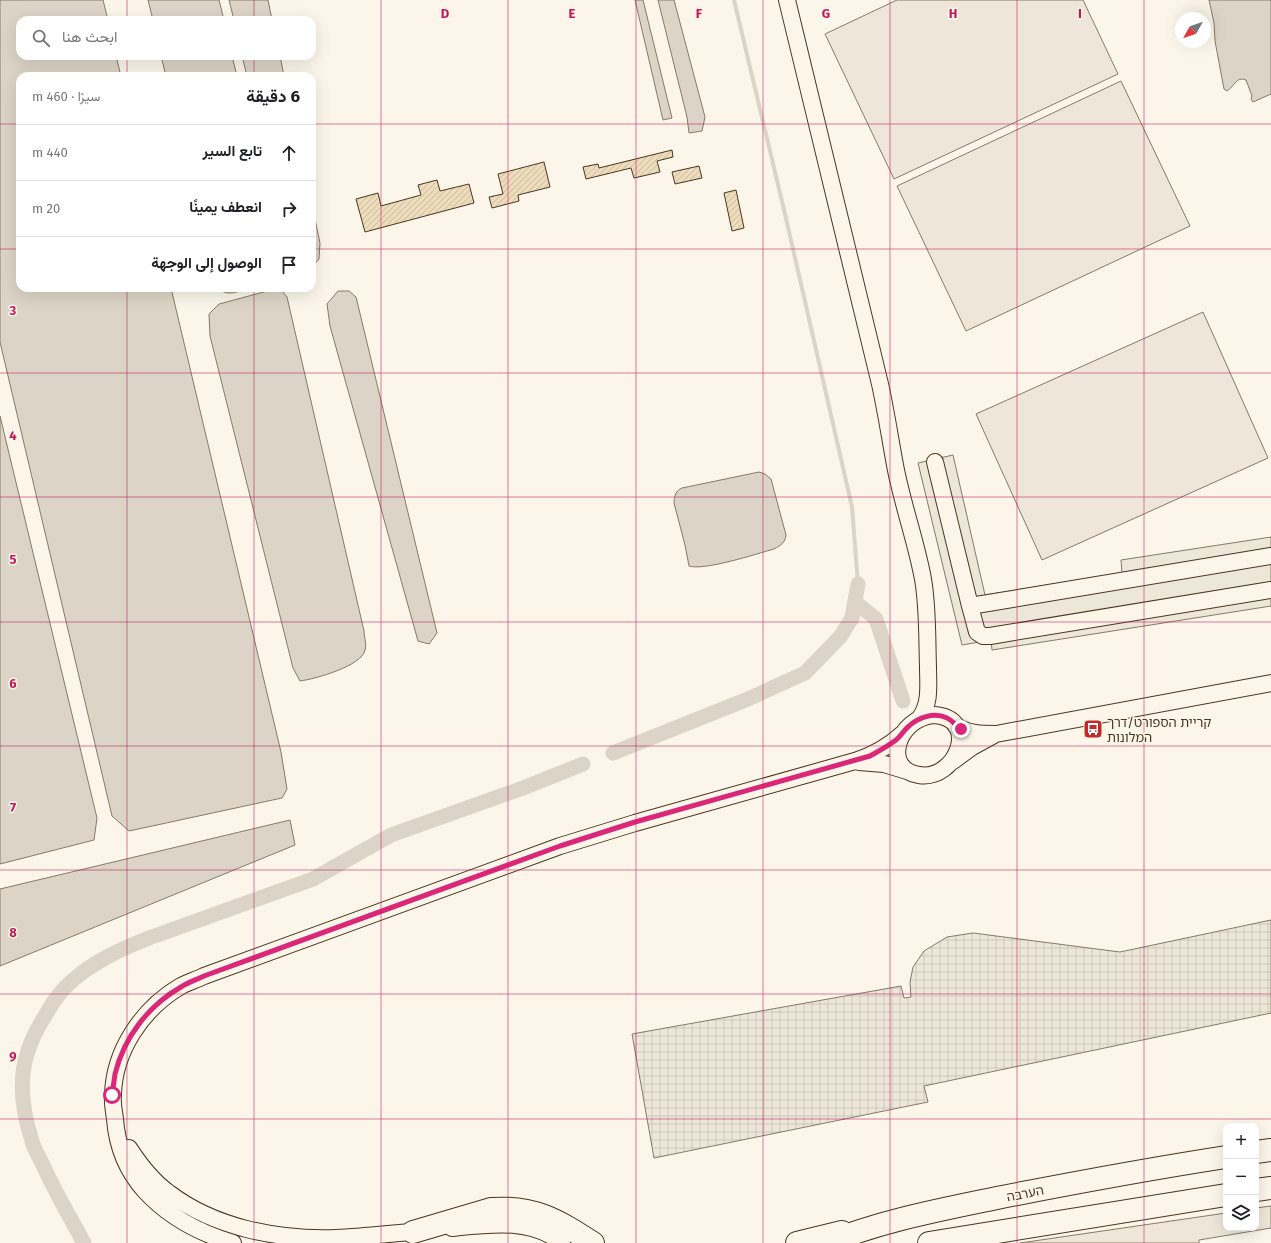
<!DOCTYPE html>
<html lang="ar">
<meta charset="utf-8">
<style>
body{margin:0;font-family:"Fira Sans",Vazirmatn,"Noto Sans Hebrew",sans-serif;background:#f2f2f2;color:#202124;direction:rtl}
.controls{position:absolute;right:12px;bottom:12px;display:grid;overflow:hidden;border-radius:8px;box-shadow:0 4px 16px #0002}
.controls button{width:36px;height:36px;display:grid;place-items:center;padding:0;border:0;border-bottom:1px solid #e0e0e0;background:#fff;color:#202124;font:20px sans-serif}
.compass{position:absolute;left:1175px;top:12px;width:36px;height:36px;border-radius:50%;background:#fff;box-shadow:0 4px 16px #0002;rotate:230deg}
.stop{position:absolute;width:12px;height:12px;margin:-9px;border:3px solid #db2777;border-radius:50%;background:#fff}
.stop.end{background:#db2777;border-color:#fff;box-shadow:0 1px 4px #0008}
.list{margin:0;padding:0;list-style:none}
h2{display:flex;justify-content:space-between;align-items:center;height:52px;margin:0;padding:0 16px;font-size:17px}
h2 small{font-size:13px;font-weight:400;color:#757577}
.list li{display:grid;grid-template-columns:26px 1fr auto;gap:12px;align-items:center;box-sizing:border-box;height:56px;padding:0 16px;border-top:1px solid #e0e0e0}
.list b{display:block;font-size:15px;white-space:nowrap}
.list em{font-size:13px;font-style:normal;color:#757577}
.icon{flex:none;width:22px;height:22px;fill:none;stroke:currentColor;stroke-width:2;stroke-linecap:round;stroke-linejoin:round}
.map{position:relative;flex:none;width:1271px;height:1243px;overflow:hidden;direction:ltr}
.search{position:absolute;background:#fff;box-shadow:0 4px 16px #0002;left:16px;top:16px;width:300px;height:44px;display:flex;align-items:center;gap:10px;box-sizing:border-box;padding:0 14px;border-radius:12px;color:#757577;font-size:15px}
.panel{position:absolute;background:#fff;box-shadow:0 4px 16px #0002;left:16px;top:72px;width:300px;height:220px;border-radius:12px;direction:rtl}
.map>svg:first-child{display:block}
.green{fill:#ede6d9;stroke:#887966}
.parking{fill:#ede7d9;stroke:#887966}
.plaza{fill:url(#plaza-grid);stroke:#887966}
.water{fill:#dcd4c6;stroke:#887966}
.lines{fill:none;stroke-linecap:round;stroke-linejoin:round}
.stream{stroke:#dcd4c6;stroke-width:4}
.canal{stroke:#dcd4c6;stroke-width:15}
.building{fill:url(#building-hatch);stroke:#4a3520}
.minor-casing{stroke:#4a3520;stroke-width:18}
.highway-casing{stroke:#4a3520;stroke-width:24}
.minor{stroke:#fbf6e9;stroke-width:16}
.highway{stroke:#fbf6e9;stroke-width:22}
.route{stroke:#db2777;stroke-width:5}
.grid{fill:none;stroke:#c2185b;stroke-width:1;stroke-opacity:0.55}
.labels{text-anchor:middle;stroke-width:3;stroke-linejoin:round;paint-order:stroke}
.poi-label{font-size:13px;fill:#4a3520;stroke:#fbf6e9;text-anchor:start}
.street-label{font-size:13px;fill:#4a3520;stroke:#fbf6e9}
.grid-label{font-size:13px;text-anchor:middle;font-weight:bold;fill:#c2185b;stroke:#fbf6e9;stroke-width:3;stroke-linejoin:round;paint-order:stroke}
</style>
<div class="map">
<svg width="1271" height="1243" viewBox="0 0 1271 1243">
<defs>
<pattern id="plaza-grid" width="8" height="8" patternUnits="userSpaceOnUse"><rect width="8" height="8" fill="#ede7d9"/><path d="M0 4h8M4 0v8" fill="none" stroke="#cdc7ba"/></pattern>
<pattern id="building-hatch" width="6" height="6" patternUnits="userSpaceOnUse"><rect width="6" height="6" fill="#ecdcbc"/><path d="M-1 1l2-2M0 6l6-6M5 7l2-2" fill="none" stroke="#ccbda1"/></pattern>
</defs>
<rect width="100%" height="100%" fill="#fbf6e9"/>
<path class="green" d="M 897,0 L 1083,0 L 1118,74 L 894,179 L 825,34 Z
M 1121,81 L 1190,226 L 966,331 L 897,186 Z
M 1203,312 L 1268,458 L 1042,560 L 976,414 Z
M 1271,1206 L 1271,1228 L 1199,1240 L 1199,1243 L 1020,1243 L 1226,1213 L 1226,1228 L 1256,1228 L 1256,1208 Z"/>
<path class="parking" d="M 953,455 L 985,595 L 1122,573 L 1121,560 L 1271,537 L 1271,606 L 992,650 L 991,640 L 962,645 L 918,463 Z"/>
<path class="plaza" d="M 1271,920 L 1271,1013 L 924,1086 L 928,1102 L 654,1158 L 632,1034 L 901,986 L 904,998 L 911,997 L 910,982 L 913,967 L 924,951 L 947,937 L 973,933 L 1120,952 Z"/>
<path class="water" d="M 0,0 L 103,0 L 108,20 L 20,20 L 20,56 L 116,56 L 121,76 L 20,76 L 20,288 L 171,288 L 281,752 L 287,789 L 282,798 L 129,831 L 112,816 L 0,342 Z
M 148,0 L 219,0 L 224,20 L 153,20 Z
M 229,0 L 268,0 L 272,20 L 234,20 Z
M 635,0 L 643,0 L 672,118 L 663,120 Z
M 658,0 L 674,0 L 705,117 L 702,131 L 689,133 L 687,117 Z
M 1209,0 L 1271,0 L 1271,94 L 1253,102 L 1251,99 L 1252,96 L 1246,80 C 1236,76 1235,86 1227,91 L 1224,89 L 1215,41 L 1214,23 Z
M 161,56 L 232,56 L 237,76 L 166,76 Z
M 242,56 L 280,56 L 284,76 L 247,76 Z
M 312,205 L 320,243 L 319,259 L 312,267 Z
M 218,288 L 248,288 C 237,292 227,297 218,288 Z
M 275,289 L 282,291 L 287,297 L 364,631 C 364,637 367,645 365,650 C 362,666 315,679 300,681 L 293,668 L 210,336 L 209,314 L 219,304 Z
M 338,291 L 349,291 L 356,297 L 437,633 L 429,644 L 418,641 L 330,326 L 327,304 Z
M 0,416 L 97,818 L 94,840 L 0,864 Z
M 759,472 L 765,474 L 771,479 L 786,535 C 785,543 781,545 774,549 C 756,554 704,571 689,566 L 685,545 L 674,503 C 674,497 676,490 682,488 Z
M 290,820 L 295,845 L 0,966 L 0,889 Z"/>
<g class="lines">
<path class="stream" d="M 734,0 L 785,214 L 852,507 L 858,584"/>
<path class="canal" d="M 855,602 L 876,619 L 903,701
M 613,753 L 748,699 L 805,673 L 840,637 L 852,618 L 858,584
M 84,1243 C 70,1217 55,1192 43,1165 C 39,1157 34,1149 32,1141 C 23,1113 18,1079 28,1051 C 32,1038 38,1027 45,1016 C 52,1003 61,990 73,980 C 95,961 121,949 149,938 L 313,879 L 391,835 L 523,788 L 583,764"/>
</g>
<path class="building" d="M 672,150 L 673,157 L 657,161 L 660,172 L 634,178 L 631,168 L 586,179 L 583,167 L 598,164 L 599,168 Z
M 544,162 L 550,187 L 518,195 L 519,201 L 492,208 L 489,197 L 503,194 L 498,174 Z
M 699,166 L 702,178 L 675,184 L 672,172 Z
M 437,180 L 440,191 L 469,184 L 474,203 L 365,232 L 356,199 L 378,193 L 381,206 L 421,195 L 418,185 Z
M 736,190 L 744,228 L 732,231 L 724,193 Z"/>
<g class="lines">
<defs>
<path id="minor" d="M 787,0 L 880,384 C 886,411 890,438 895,465 C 902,503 916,541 923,579 C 928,608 927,638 928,667 C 928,685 931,704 919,719
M 935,462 L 970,606 L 1271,556
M 970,606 L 977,632 L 983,636 L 990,636 L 1271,590
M 934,715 C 981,718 957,781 919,775 C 881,769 897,718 934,715 Z
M 956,726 C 968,734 982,734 996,734 L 1271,683
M 953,761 L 972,747 L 994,735
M 859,762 L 884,764 L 907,771
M 129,1148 C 140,1165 152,1181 169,1193 C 215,1228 278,1240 336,1238 C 365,1237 394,1233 423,1231
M 452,1228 C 490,1224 531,1218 562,1243
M 233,1243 C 199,1233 169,1217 145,1191 C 127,1171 117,1146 115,1119 C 114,1111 112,1103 113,1095 C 114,1050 143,1008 181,986 C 188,982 196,980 204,976 L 560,846 L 635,823 L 855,761 C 873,755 888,747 902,734"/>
<path id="highway" d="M 1256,1152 L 1271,1150
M 1256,1190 L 1271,1188
M 413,1232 L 491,1209 C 535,1206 557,1220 593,1243
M 797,1243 L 842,1232
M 827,1243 C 881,1221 939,1210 997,1198 C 1073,1183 1149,1169 1226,1157
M 929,1243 L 1226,1195"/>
</defs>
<use href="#minor" class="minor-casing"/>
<use href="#highway" class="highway-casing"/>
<use href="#minor" class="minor"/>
<use href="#highway" class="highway"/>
</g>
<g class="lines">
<path class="route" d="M 112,1095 C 113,1088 114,1081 115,1074 C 124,1037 149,1005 181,987 C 188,982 196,980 204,976 L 560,846 L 635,822 L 870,756 C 879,751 888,746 896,740 C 901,736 904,730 909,726 C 919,717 934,712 947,718 C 952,720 956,726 961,729"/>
</g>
<path class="grid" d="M 127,0 L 127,20M 254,0 L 254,20M 381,0 L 381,1243M 508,0 L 508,1243M 636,0 L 636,1243M 763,0 L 763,1243M 890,0 L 890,1243M 1017,0 L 1017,1243M 1144,0 L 1144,1243M 127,56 L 127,76M 254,56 L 254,76M 0,124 L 20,124M 312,124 L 1271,124M 0,249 L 20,249M 312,249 L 1271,249M 127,288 L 127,1243M 254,288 L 254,1243M 0,373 L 1271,373M 0,497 L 1271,497M 0,622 L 1271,622M 0,746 L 1271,746M 0,870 L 1271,870M 0,994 L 1271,994M 0,1119 L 1271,1119"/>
<defs>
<symbol id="bus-square" viewBox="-11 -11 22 22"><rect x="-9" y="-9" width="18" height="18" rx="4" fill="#c62828" stroke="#fbf6e9"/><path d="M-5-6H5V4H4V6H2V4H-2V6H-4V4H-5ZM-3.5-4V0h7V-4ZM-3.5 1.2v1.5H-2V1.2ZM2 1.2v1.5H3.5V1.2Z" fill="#fff"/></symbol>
</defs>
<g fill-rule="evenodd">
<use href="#bus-square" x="1082" y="718" width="22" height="22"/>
</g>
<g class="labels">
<g class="poi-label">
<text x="1107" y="727">קריית הספורט/דרך<tspan x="1107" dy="15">המלונות</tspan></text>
</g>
<g class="street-label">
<text transform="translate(1025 1193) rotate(-11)" y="5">הערבה</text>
</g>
</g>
<g class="grid-label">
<text x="445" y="18">D</text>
<text x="572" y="18">E</text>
<text x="699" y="18">F</text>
<text x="826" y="18">G</text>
<text x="953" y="18">H</text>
<text x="1080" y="18">I</text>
<text x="13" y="315">3</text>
<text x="13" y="440">4</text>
<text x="13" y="564">5</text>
<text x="13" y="688">6</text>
<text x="13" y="812">7</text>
<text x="13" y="937">8</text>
<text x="13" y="1061">9</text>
</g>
</svg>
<div class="controls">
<button>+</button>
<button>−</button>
<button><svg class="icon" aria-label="layers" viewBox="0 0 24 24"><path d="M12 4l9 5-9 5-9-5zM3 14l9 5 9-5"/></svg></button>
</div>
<svg class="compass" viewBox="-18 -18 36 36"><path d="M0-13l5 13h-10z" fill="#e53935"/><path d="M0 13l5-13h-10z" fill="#757577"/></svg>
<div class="stop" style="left:112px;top:1095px"></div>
<div class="stop end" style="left:961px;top:729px"></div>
<div class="search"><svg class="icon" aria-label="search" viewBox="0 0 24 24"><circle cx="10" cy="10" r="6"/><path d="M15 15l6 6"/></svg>ابحث هنا</div>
<section class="panel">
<h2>6 دقيقة<small>سيرًا · 460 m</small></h2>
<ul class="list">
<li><svg class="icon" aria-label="ahead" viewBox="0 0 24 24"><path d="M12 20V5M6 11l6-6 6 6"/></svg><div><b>تابع السير</b></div><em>440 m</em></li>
<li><svg class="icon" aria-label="right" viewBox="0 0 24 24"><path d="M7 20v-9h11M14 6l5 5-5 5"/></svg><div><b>انعطف يمينًا</b></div><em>20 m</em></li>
<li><svg class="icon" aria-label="arrive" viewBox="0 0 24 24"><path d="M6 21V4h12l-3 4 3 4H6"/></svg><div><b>الوصول إلى الوجهة</b></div></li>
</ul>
</section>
</div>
